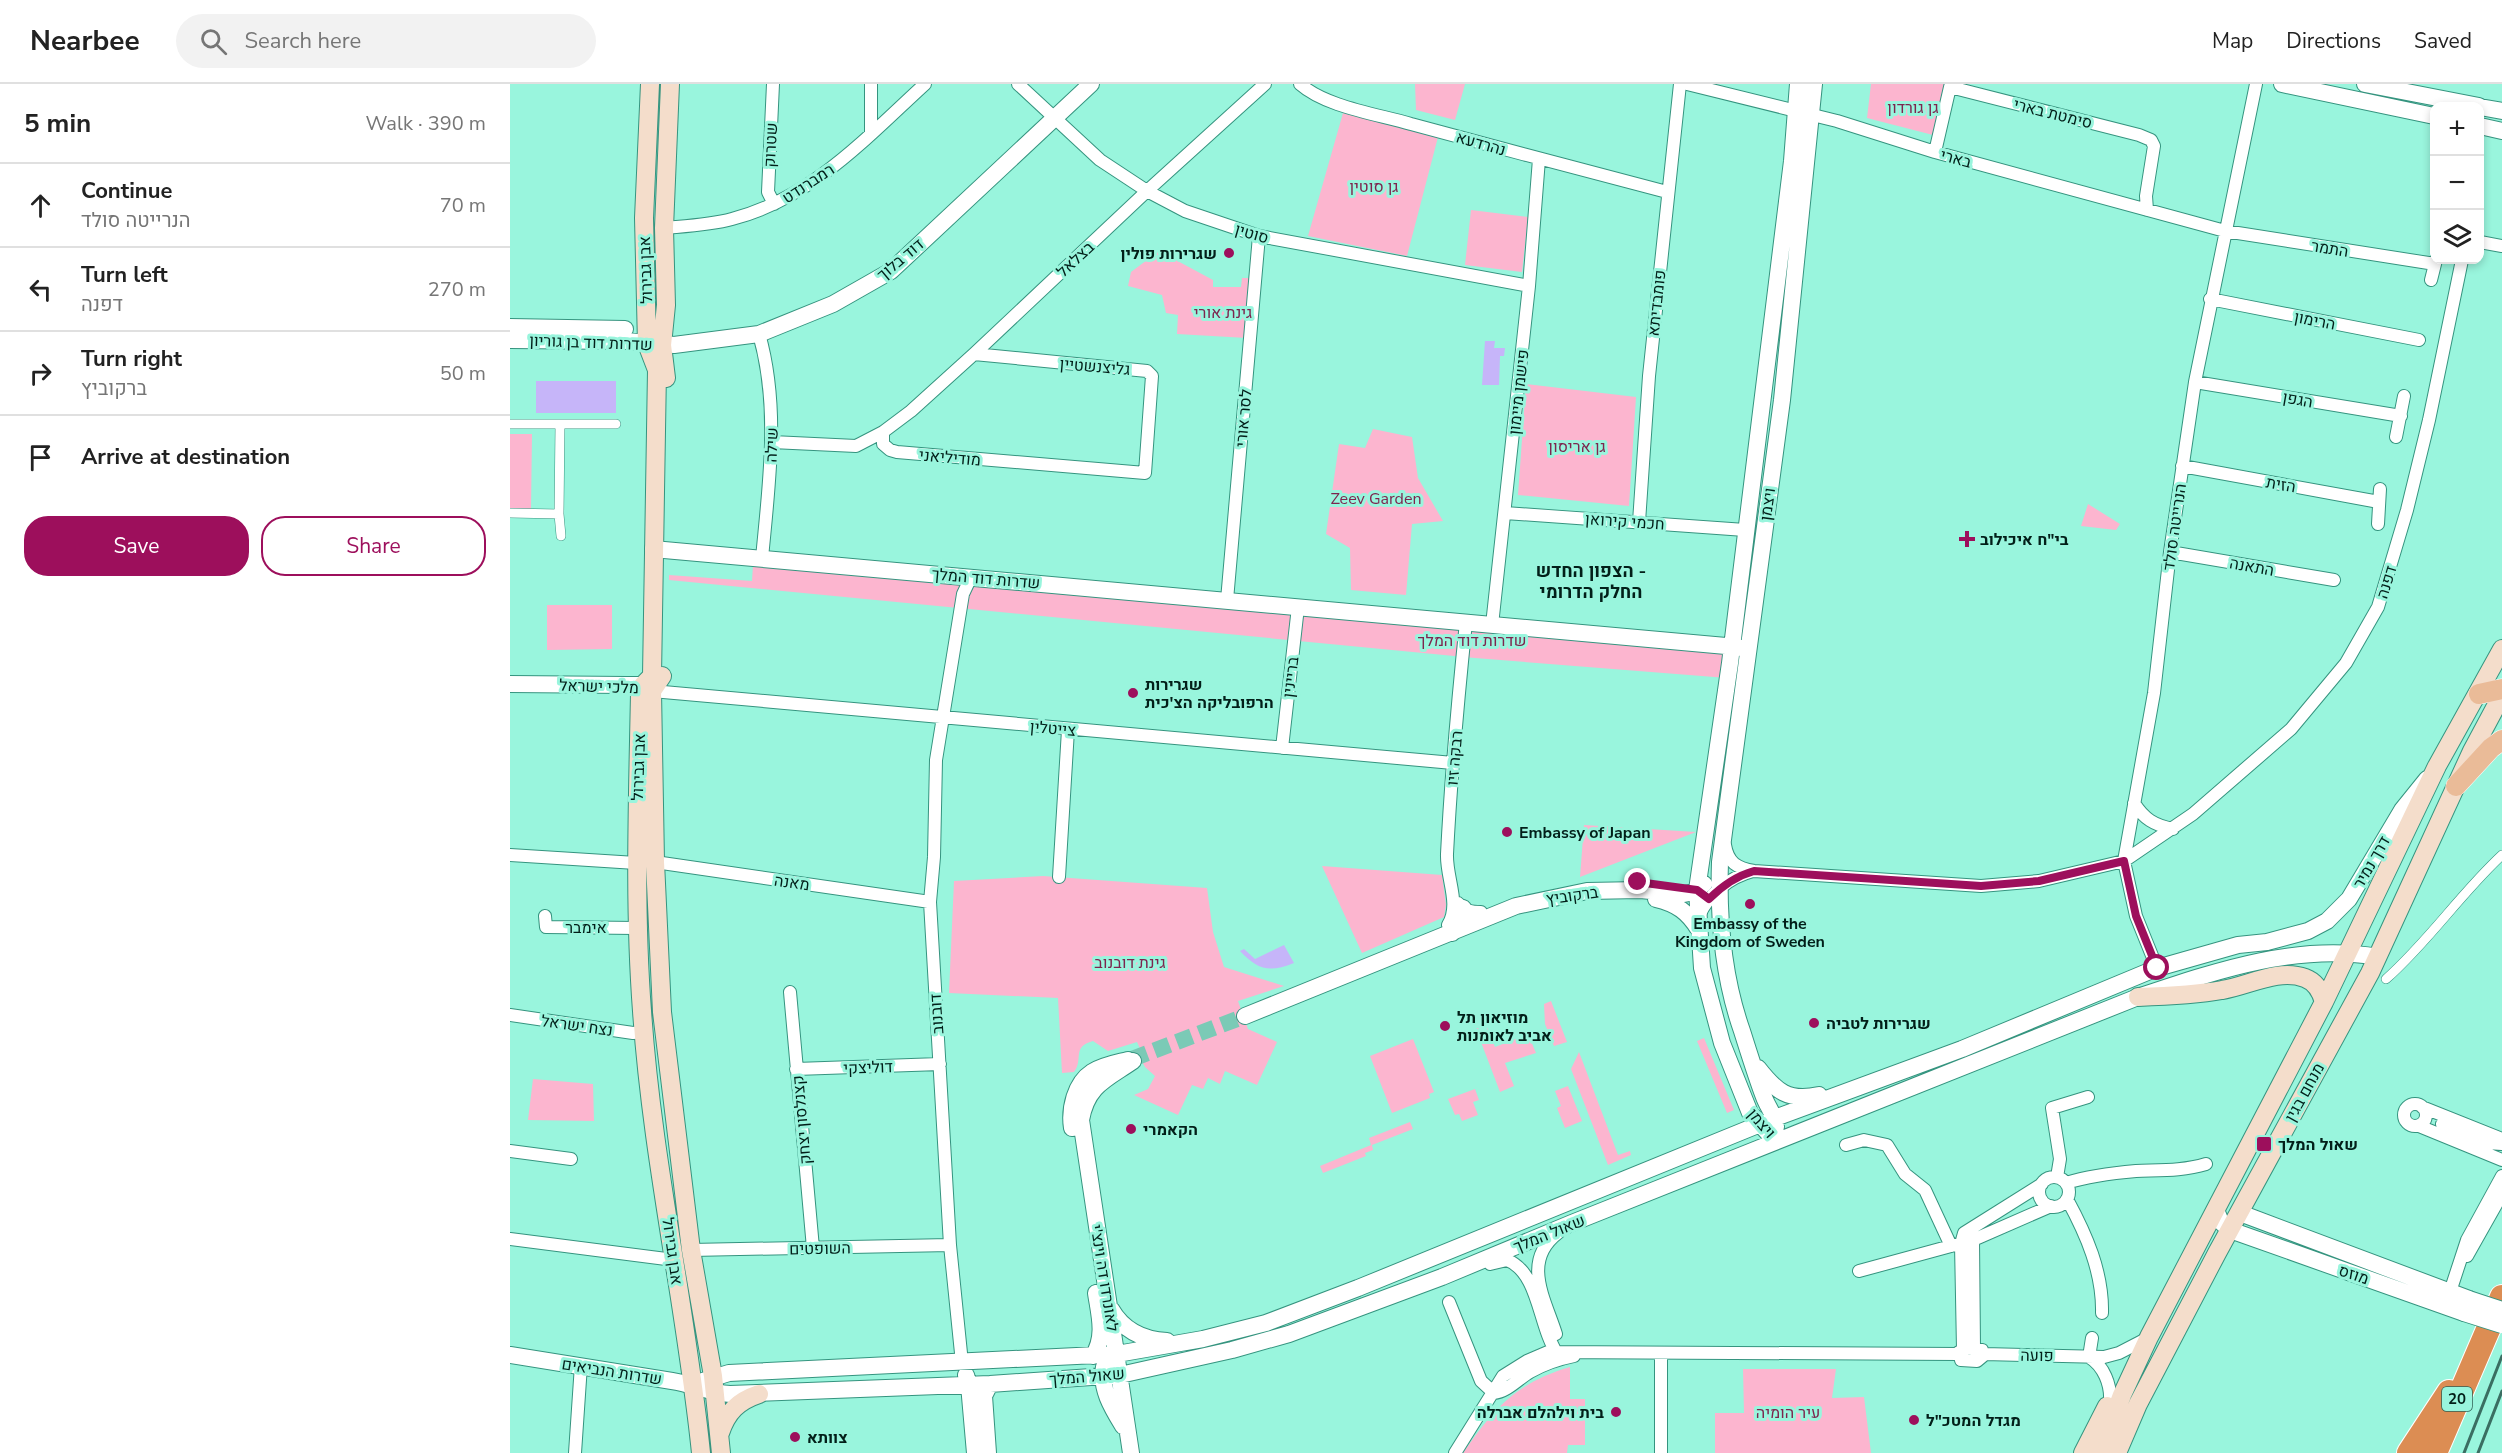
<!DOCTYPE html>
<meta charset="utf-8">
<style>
body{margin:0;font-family:"Nunito Sans",Heebo,sans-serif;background:#f2f2f2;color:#222}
.controls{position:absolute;right:18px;top:18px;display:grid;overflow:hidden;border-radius:12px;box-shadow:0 3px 9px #0003}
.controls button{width:54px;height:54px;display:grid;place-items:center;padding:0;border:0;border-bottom:2px solid #e0e0e0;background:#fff;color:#222;font:30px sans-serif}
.stop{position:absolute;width:18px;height:18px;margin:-14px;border:4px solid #9d0f5c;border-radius:50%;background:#fff}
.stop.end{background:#9d0f5c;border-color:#fff;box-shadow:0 2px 6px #0008}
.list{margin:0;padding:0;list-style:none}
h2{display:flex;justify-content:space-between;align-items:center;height:78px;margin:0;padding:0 24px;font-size:26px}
h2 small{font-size:20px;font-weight:400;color:#767676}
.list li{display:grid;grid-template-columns:39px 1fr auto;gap:18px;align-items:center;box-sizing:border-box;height:84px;padding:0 24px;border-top:2px solid #e0e0e0}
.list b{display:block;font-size:22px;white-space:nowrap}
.list p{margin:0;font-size:20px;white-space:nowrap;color:#767676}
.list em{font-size:20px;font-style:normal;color:#767676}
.actions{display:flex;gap:12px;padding:18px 24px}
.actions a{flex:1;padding:14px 0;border:2px solid #9d0f5c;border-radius:24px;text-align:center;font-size:21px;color:#9d0f5c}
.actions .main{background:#9d0f5c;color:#fff}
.icon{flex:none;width:33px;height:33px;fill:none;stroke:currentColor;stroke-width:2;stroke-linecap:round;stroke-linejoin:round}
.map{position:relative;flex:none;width:1992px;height:1369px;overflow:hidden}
header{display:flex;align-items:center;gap:36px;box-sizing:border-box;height:84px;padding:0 30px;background:#fff;border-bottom:2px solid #e0e0e0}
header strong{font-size:28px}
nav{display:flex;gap:33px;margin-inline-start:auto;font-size:21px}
.search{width:420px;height:54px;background:#f2f2f2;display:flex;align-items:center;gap:15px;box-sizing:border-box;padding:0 21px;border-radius:33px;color:#767676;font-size:22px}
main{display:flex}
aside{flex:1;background:#fff}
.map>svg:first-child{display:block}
.green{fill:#fcb5cf}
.water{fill:#c6b5f9}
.pier{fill:#99f5dd}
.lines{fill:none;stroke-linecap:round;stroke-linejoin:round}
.tertiary-tunnel{stroke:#7bcab6;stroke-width:16;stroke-dasharray:16 8;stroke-linecap:butt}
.pedestrian-casing{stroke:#35947f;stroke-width:10}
.minor-casing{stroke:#35947f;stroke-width:14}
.tertiary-casing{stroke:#35947f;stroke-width:18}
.secondary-casing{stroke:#35947f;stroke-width:20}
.primary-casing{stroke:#fff;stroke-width:21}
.motorway-casing{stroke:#fff;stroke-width:26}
.pedestrian{stroke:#fff;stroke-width:9}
.minor{stroke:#fff;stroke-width:12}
.tertiary{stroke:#fff;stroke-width:16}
.secondary{stroke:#f4ddcb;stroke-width:18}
.primary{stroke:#eabb98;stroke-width:20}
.motorway{stroke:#dc8d53;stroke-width:24}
.rail{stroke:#3a6e62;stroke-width:3}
.tertiary-bridge-casing{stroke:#35947f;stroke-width:18;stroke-linecap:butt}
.tertiary-bridge{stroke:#fff;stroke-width:16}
.route{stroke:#9d0f5c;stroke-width:8}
.poi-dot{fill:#9d0f5c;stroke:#99f5dd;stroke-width:2}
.labels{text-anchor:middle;stroke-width:6;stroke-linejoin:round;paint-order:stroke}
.shield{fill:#99f5dd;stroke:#2f5f54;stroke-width:1.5}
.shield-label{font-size:15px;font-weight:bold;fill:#021f19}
.park-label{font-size:16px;fill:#7d254e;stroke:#99f5dd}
.street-label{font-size:16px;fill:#021f19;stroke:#99f5dd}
.poi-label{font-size:16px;font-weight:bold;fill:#021f19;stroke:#99f5dd;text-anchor:start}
.neighbourhood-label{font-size:18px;font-weight:bold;fill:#021f19;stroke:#99f5dd}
</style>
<header>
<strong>Nearbee</strong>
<div class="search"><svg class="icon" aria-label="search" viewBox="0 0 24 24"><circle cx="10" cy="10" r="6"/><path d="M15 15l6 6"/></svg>Search here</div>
<nav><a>Map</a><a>Directions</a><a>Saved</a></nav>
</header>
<main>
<aside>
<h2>5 min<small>Walk · 390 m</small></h2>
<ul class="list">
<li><svg class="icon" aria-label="ahead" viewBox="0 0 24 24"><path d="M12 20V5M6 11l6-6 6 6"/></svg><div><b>Continue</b><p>הנרייטה סולד</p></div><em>70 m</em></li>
<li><svg class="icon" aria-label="left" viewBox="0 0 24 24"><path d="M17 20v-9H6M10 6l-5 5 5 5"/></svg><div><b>Turn left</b><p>דפנה</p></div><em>270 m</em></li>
<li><svg class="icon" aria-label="right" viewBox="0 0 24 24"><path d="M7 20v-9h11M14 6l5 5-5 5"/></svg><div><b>Turn right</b><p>ברקוביץ</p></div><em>50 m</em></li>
<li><svg class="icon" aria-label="arrive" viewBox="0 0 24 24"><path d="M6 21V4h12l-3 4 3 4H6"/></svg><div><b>Arrive at destination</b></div></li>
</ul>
<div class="actions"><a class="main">Save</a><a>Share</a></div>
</aside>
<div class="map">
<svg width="1992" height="1369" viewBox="0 0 1992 1369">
<rect width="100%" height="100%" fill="#99f5dd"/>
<path class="green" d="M 905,0 L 955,0 L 945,36 L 906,26 Z
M 1361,0 L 1434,0 L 1423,51 L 1357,34 Z
M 833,29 L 928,53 L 897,172 L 798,152 Z
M 961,126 L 1018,133 L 1012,188 L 955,181 Z
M 649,167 L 703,196 L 703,203 L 731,203 L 732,194 L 742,194 L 737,254 L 667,250 L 668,231 L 656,229 L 652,211 L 618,202 L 621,188 Z
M 1016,300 L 1126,313 L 1119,422 L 1008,411 Z
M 863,345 L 902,353 L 908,394 L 933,437 L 902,440 L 896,511 L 841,506 L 840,464 L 816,450 L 829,360 L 855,364 Z
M 0,350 L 22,350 L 21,425 L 0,425 Z
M 1578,420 L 1610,440 L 1606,446 L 1571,442 Z
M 243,481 L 1221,562 L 1217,594 L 965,574 L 159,496 L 159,491 L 242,497 Z
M 37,521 L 102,521 L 102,565 L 37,566 Z
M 1074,741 L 1186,748 L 1070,793 Z
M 812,782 L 932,791 L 936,821 L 934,833 L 852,869 Z
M 533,792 L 697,804 L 703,848 L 714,883 L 774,902 L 728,917 L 738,945 L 767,958 L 747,1001 L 715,987 L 710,1000 L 698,994 L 693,1005 L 682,1001 L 668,1031 L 624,1011 L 638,1005 L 645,992 L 635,983 L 631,976 L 634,973 L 627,958 L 598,967 L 583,957 C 561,963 574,975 564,988 L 552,989 L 548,914 L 439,909 L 444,797 Z
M 1041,917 L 1057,958 L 1044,962 L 1035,940 L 1034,920 Z
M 976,941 L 985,963 L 1018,950 L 1026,969 L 995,979 L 1004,1002 L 990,1008 L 966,945 L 968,944 L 975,958 L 980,956 Z
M 1194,954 L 1224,1026 L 1217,1029 L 1187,957 Z
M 903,955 L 924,1008 L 919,1010 L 920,1014 L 882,1029 L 860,972 Z
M 1069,968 L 1108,1071 L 1120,1067 L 1121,1071 L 1098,1081 L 1061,985 Z
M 23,995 L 83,1000 L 84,1037 L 18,1036 Z
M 1058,1002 L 1072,1037 L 1055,1044 L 1047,1024 L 1051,1022 L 1045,1007 Z
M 965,1005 L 969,1016 L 963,1018 L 968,1031 L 952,1037 L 949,1030 L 945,1031 L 938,1015 Z
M 900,1038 L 903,1045 L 862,1061 L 863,1066 L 855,1069 L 856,1072 L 813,1089 L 810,1082 L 861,1061 L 859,1054 Z
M 1060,1283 L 1060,1315 L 1075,1315 L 1075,1361 L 1058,1361 L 1057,1369 L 953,1369 C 984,1324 1006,1299 1060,1283 Z
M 1233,1285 L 1326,1285 L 1322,1314 L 1354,1313 L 1361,1369 L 1205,1369 L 1205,1329 L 1234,1329 Z"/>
<path class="water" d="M 975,257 L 985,257 L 984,264 L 995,264 L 994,272 L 990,272 L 989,301 L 972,301 Z
M 0,297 L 106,297 L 106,329 L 26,329 L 26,323 Z
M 774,861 L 784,879 C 759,889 748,886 730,867 L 734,865 L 745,875 Z"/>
<path class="pier" d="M 0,294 L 26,294 L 26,331 L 23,330 L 23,326 L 0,326 Z"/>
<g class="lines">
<path class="tertiary-tunnel" d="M 622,975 L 735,932"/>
<defs>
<path id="pedestrian" d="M 0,340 L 106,340
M 0,429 L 49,430 L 51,452
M 49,430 L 50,341
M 1876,895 C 1919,857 1950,810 1992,771"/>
<path id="minor" d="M 263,0 L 258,108 L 264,120
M 361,0 L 361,49
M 508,0 L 590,76 L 637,107 L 675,127 L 749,152 L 1019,202
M 790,0 C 816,23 867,30 901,40 C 986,63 1072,86 1157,108
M 1177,0 L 1327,37 L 1425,68 L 1715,147 L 1925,180
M 1425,68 L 1440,3 L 1629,51 L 1641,56 L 1644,62 L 1636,112 L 1637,126
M 154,144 C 176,142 200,141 222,135 C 301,115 357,53 415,0
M 1970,158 L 1992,162
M 1921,196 L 1926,176
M 1700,215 L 1909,256
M 249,250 C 270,323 259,399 252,474
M 1685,298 L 1891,332
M 373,348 L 373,360 L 380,366 L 387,368 L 635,389 L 642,292 L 637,287 L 464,270
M 1886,353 L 1894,312
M 262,358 L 346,362 L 373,348 L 401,327 L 464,270 L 637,107 L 755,0
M 1672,382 L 1869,418
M 995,429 L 1235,446
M 1129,438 L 1139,292 L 1170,0
M 1868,440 L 1870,405
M 1660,468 L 1824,496
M 717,516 L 749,152
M 982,541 L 1019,202 L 1029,75
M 142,607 L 943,679
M 772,664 L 788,523
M 1624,719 C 1634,735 1644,741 1663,745
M 1215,761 C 1218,779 1227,784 1244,787 L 1471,802 L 1529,797 L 1614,777 L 1683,730 L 1781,645 L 1836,579 L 1868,523 L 1897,426 L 1919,336 L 1952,176
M 0,771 L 126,779
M 145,778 L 420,818
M 549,793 L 558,646
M 948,819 C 955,827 961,828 971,828
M 35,832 L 36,843 L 127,844
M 1189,832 C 1198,810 1220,793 1243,787
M 938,841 C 951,820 936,794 937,770 C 941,692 948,615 956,538
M 1647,884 L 1626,832 L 1614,777 L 1644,609 L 1660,468 L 1685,298 L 1746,0
M 280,908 L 303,1164
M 0,931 L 123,949 L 134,948
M 286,985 L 430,980
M1894 1031a11 11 0 1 1 22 0a11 11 0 1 1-22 0Z
M 1912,1023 L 1992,1055
M 1932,1040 L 1977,1059 L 1992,1060
M 1909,1042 L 1992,1076
M 1336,1061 L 1354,1056 L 1377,1061 L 1395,1090 L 1415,1106 L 1441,1162
M 0,1067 L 61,1075
M 1547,1093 L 1550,1075 L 1542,1024 L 1578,1013
M1529 1108a15 15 0 1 1 30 0a15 15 0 1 1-30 0Z
M 1556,1099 C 1579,1092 1603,1089 1626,1087 C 1650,1086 1673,1087 1696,1080
M 1557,1115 C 1576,1150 1593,1188 1592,1229
M 1459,1153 L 1463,1156 L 1464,1264
M 0,1155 L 164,1176
M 181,1166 L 440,1161
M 1957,1172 L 1992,1110
M 980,1180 L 997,1176 C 1030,1189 1028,1243 1048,1271
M 1349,1187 L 1463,1156 L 1541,1122
M 1938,1214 L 1957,1156 L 1992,1092
M 939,1218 L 971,1297 L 984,1309 C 997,1308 1008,1295 1020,1288 C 1034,1280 1049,1275 1064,1272
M 1046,1250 C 1035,1215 1011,1177 1048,1149
M 1458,1264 L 1472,1266 L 1473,1272 L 1467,1277 L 1451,1276 L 1449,1268 Z
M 1453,1265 L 1451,1160 L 1454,1149 L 1532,1100
M 1474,1270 L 1594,1273 L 1609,1269 L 1638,1254
M 1579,1273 C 1594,1282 1601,1301 1600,1317
M 1579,1273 L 1582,1254
M 452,1279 L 440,1161 L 420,818 L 424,773 L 426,676 L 453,510 L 461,493
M 65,1369 L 71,1281
M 945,1369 L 993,1292 L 1017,1277 L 1038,1268 L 1449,1270
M 1151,1369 L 1151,1270"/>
<path id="tertiary" d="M 1772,0 L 1924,32
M 1855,0 L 1969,22
M 1970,23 L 1992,27
M 1970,42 L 1992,47
M 0,243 L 115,245
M 0,256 L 116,257 L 164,261 L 249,250 L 323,220 L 381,187 L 581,0
M 143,465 L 1238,564
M 0,600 L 117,601 L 133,601 L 142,607
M 1146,815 C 1167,820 1178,828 1189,846
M 942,849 L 949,841 L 953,824
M 735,932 L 1006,822 L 1077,807 L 1130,806 L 1174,810 L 1184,808 L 1194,800
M 1248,984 C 1266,1007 1278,1018 1309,1011
M 1266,1043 C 1265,1031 1258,1024 1254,1013 C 1246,992 1239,969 1232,947 C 1213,893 1208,835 1210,778 L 1272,316 L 1304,0
M 562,1044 C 559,1025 565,999 582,988 C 593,981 606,979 618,976
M 1258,1049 L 1240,1029 L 1212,959 L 1192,884 L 1187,806 L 1220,579 L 1282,77 L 1288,0
M 1706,1126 L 1711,1138 L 1720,1146 L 1954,1229
M 1730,1129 L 1959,1215
M 601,1225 C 613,1246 633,1256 657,1257
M 0,1271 L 162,1297 C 182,1300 200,1309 220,1310 L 480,1300 L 610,1291 L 722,1266 L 779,1250 L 932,1193 L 1062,1139 L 1628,913 C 1706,887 1786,859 1868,873
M 583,1272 C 596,1252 589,1230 586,1209
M 594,1283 C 590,1305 602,1324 613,1342
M 456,1291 L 459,1301 L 465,1369
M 193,1297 L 219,1289 L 607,1270 L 693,1255 L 756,1239 L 848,1204 L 1265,1034 L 1452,965 L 1647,884 L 1728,861 L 1757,858 L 1798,847 L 1817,837 L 1839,815 L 1892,726 L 1917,695
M 478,1369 L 474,1312 L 480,1300
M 621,1369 L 571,1036 C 577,1001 597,995 623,977"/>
<path id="secondary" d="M 140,0 L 134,134 L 137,260 L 147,286 L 142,592 L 133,601 L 130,609 C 128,716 124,821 132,927 C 142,1076 176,1221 191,1369
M 156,294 L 152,261 L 156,221 L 154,144 L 160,0
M 152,592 L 142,607 L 145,778 L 152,928 L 181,1166 L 203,1292 L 211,1369
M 1628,913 C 1657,912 1684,911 1712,906 C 1738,902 1768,884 1795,894 C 1806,898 1811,907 1814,918
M 210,1349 C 217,1328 228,1317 249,1310
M 1573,1369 L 1597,1322
M 1590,1369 L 1612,1311 L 1639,1253 L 1814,918 L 1927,682 L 1992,565
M 1607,1369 L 1628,1320 L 1707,1169 L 1860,889 L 1962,667 L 1992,611"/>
<path id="primary" d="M 1969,610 L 1992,605
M 1946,702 L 1981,664 L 1992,656"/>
<path id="motorway" d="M 1899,1369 L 1939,1308
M 1925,1369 L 1992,1213"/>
</defs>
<use href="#pedestrian" class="pedestrian-casing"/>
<use href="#minor" class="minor-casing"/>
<use href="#tertiary" class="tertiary-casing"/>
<use href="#secondary" class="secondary-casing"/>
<use href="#primary" class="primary-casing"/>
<use href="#motorway" class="motorway-casing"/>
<use href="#pedestrian" class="pedestrian"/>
<use href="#minor" class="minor"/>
<use href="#tertiary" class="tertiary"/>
<use href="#secondary" class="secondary"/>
<use href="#primary" class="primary"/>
<use href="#motorway" class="motorway"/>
<path class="rail" d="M 1954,1369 L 1992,1272
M 1968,1369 L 1992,1307"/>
<defs>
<path id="tertiary-bridge" d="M 1959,1215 L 1992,1226
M 1954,1229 L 1992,1241"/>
</defs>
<use href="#tertiary-bridge" class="tertiary-bridge-casing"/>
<use href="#tertiary-bridge" class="tertiary-bridge"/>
</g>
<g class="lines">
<path class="route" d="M 1128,798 L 1187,806 L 1199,815 C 1212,802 1226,792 1244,787 L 1471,802 L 1529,797 L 1614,777 L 1626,832 L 1647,884"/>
</g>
<g class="poi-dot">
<circle cx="719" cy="169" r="6"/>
<path d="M1454 446h6v6h6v6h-6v6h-6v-6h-6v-6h6z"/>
<circle cx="623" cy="609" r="6"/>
<circle cx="997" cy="748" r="6"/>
<circle cx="1240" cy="820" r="6"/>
<circle cx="1304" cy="939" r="6"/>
<circle cx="935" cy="942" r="6"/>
<circle cx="621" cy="1045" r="6"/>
<rect x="1746" y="1052" width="16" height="16" rx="3"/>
<circle cx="1106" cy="1328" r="6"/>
<circle cx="1404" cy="1336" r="6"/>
<circle cx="285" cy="1353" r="6"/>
</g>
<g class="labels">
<rect class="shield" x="1932" y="1303" width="30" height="24" rx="4.5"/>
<g class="shield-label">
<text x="1947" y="1320">20</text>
</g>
<g class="park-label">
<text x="1403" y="29">גן גורדון</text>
<text x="864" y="108">גן סוטין</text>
<text x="713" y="234">גינת אורי</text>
<text x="1067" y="368">גן אריסון</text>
<text x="866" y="420">Zeev Garden</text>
<text x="962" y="562">שדרות דוד המלך</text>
<text x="620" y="884">גינת דובנוב</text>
<text x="1278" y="1334">עיר הומיה</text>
</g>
<g class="street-label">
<text transform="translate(1543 29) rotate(14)" y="6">סימטת בארי</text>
<text transform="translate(971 59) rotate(16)" y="6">נהרדעא</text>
<text transform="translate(260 61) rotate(-87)" y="6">שטרוק</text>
<text transform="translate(1446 74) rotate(15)" y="6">בארי</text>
<text transform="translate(298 99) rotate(-33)" y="6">רמברנדט</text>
<text transform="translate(742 149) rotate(16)" y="6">סוטין</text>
<text transform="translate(1820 164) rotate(9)" y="6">התמר</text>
<text transform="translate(390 175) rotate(-40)" y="6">דוד בלוך</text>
<text transform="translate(565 175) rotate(-43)" y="6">בצלאל</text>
<text transform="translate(135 186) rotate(-92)" y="6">אבן גבירול</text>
<text transform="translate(1146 219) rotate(-84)" y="6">פומבדיתא</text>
<text transform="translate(1805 236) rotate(11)" y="6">הרימון</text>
<text transform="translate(81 258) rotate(2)" y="6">שדרות דוד בן גוריון</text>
<text transform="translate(585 282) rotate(5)" y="6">גליצנשטיין</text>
<text transform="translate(1008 308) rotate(-84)" y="6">פישמן מיימון</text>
<text transform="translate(1788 315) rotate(10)" y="6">הגפן</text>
<text transform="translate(733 334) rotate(-85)" y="6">לסר אורי</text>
<text transform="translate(261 361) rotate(-88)" y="6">שילה</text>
<text transform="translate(440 373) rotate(5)" y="6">מודיליאני</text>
<text transform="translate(1771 400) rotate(10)" y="6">הזית</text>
<text transform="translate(1257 420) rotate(-82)" y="6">ויצמן</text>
<text transform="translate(1115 437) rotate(4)" y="6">חכמי קירואן</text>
<text transform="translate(1664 443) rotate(-82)" y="6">הנרייטה סולד</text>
<text transform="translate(1742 482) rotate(10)" y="6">התאנה</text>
<text transform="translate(476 494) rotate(5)" y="6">שדרות דוד המלך</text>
<text transform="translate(1876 498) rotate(-73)" y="6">דפנה</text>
<text transform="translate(780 593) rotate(-83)" y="6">בריינין</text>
<text transform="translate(89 602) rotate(2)" y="6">מלכי ישראל</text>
<text transform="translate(543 644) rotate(5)" y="6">צייטלין</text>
<text transform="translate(944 674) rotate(-85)" y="6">רבקה זיו</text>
<text transform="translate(128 683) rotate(-88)" y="6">אבן גבירול</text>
<text transform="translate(1861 778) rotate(-60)" y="6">דרך נמיר</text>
<text transform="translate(282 798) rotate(8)" y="6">מאנה</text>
<text transform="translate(1062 811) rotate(-8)" y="6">ברקוביץ</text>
<text x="76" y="849">אימבר</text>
<text transform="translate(426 930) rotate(-94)" y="6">דובנוב</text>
<text transform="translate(67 941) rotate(8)" y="6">נצח ישראל</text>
<text transform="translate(358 983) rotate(-2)" y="6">דוליצקי</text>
<text transform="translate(1794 1008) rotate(-61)" y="6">מנחם בגין</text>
<text transform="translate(291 1036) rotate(-95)" y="6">קצנלסון יצחק</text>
<text transform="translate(1252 1039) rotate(49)" y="6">ויצמן</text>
<text transform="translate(1039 1149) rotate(-22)" y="6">שאול המלך</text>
<text transform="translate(310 1164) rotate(-1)" y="6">השופטים</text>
<text transform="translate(163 1167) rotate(82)" y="6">אבן גבירול</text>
<text transform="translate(1844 1190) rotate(19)" y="6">מוזס</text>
<text transform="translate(595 1194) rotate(81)" y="6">לאונרדו דה וינצ'י</text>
<text transform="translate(1527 1271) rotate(1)" y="6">פועה</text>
<text transform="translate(102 1287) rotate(9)" y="6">שדרות הנביאים</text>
<text transform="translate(577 1292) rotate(-5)" y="6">שאול המלך</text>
</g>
<g class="poi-label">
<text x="707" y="175" text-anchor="end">שגרירות פולין</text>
<text x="1470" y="461">בי"ח איכילוב</text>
<text x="635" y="606">שגרירות<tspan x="635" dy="18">הרפובליקה הצ'כית</tspan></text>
<text x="1009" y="754">Embassy of Japan</text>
<text x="1240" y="845" text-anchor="middle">Embassy of the<tspan x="1240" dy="18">Kingdom of Sweden</tspan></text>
<text x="947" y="939">מוזיאון תל<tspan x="947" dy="18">אביב לאומנות</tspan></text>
<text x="1316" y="945">שגרירות לטביה</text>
<text x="633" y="1051">הקאמרי</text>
<text x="1768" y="1066">שאול המלך</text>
<text x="1094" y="1334" text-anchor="end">בית וילהלם אברלה</text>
<text x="1416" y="1342">מגדל המטכ"ל</text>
<text x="297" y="1359">צוותא</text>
</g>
<g class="neighbourhood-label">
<text x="1081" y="493">הצפון החדש -<tspan x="1081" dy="21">החלק הדרומי</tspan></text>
</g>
</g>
</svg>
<div class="controls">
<button>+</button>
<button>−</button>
<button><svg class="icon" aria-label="layers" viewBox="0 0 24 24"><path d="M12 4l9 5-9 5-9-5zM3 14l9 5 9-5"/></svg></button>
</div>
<div class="stop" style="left:1647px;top:884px"></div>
<div class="stop end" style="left:1128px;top:798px"></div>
</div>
</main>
